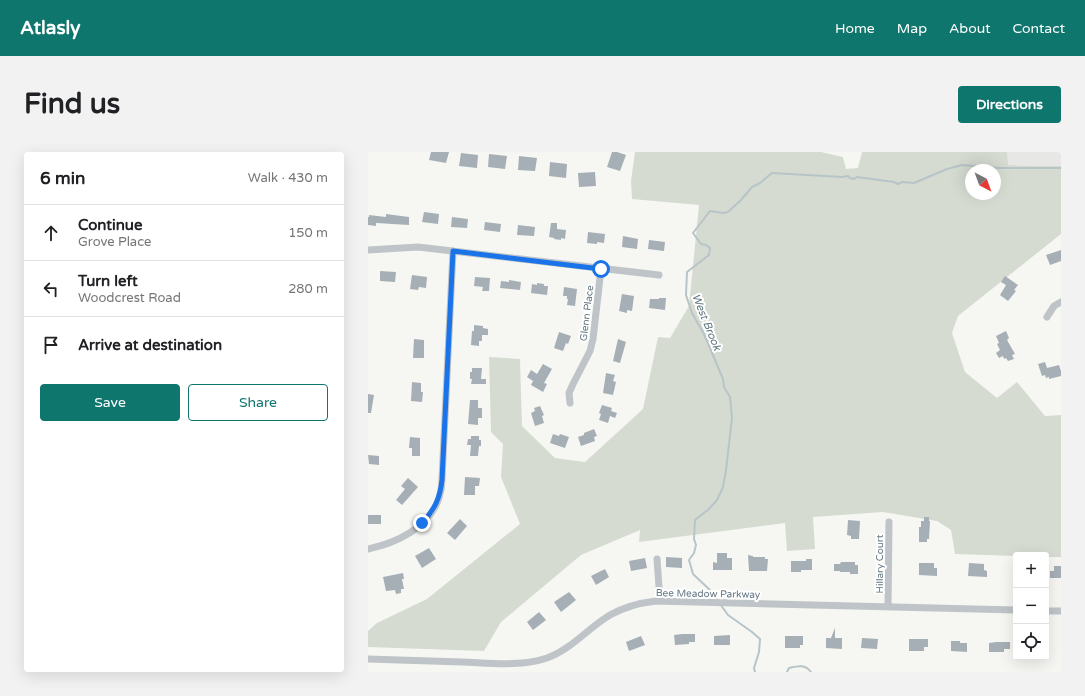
<!DOCTYPE html>
<meta charset="utf-8">
<style>
body{margin:0;font-family:"Varela Round",sans-serif;background:#f2f2f2;color:#202124}
.controls{position:absolute;right:12px;bottom:12px;display:grid;overflow:hidden;border-radius:4px;box-shadow:0 4px 16px #0002}
.controls button{width:36px;height:36px;display:grid;place-items:center;padding:0;border:0;border-bottom:1px solid #e0e0e0;background:#fff;color:#202124;font:20px sans-serif}
.compass{position:absolute;left:597px;top:12px;width:36px;height:36px;border-radius:50%;background:#fff;box-shadow:0 4px 16px #0002;rotate:139deg}
.stop{position:absolute;width:12px;height:12px;margin:-9px;border:3px solid #1a73e8;border-radius:50%;background:#fff}
.stop.end{background:#1a73e8;border-color:#fff;box-shadow:0 1px 4px #0008}
.list{margin:0;padding:0;list-style:none}
h2{display:flex;justify-content:space-between;align-items:center;height:52px;margin:0;padding:0 16px;font-size:17px}
h2 small{font-size:13px;font-weight:400;color:#757577}
.list li{display:grid;grid-template-columns:26px 1fr auto;gap:12px;align-items:center;box-sizing:border-box;height:56px;padding:0 16px;border-top:1px solid #e0e0e0}
.list b{display:block;font-size:15px;white-space:nowrap}
.list p{margin:0;font-size:13px;white-space:nowrap;color:#757577}
.list em{font-size:13px;font-style:normal;color:#757577}
.actions{display:flex;gap:8px;padding:12px 16px}
.actions a{flex:1;padding:9px 0;border:1px solid #0f766e;border-radius:4px;text-align:center;font-size:14px;color:#0f766e}
.actions .main{background:#0f766e;color:#fff}
.icon{flex:none;width:22px;height:22px;fill:none;stroke:currentColor;stroke-width:2;stroke-linecap:round;stroke-linejoin:round}
.map{position:relative;flex:none;width:693px;height:520px;overflow:hidden;border-radius:4px}
header{display:flex;align-items:center;gap:24px;box-sizing:border-box;height:56px;padding:0 20px;background:#0f766e;color:#fff}
header strong{font-size:19px}
nav{display:flex;gap:22px;margin-inline-start:auto;font-size:14px}
.intro{display:flex;align-items:center;justify-content:space-between;box-sizing:border-box;height:96px;padding:0 24px}
h1{margin:0;font-size:28px}
.button{padding:10px 18px;border-radius:4px;background:#0f766e;color:#fff;font-size:14px;font-weight:700}
main{display:flex;gap:24px;padding:0 24px}
aside{flex:1;background:#fff;border-radius:4px;box-shadow:0 4px 16px #0002}
.map>svg:first-child{display:block}
.built{fill:#e7e8e6}
.green{fill:#d6dbd2;fill-rule:evenodd}
.lines{fill:none;stroke-linecap:round;stroke-linejoin:round}
.stream{stroke:#b7c4c8;stroke-width:2}
.building{fill:#a6afb5}
.minor{stroke:#bfc4c8;stroke-width:7}
.route{stroke:#1a73e8;stroke-width:5}
.labels{text-anchor:middle;stroke-width:4;stroke-linejoin:round;paint-order:stroke}
.street-label{font-size:10px;fill:#657785;stroke:#fff}
.water-label{font-size:11px;font-style:italic;fill:#617881;stroke:#fff}
</style>
<header>
<strong>Atlasly</strong>
<nav><a>Home</a><a>Map</a><a>About</a><a>Contact</a></nav>
</header>
<div class="intro"><h1>Find us</h1><a class="button">Directions</a></div>
<main>
<aside>
<h2>6 min<small>Walk · 430 m</small></h2>
<ul class="list">
<li><svg class="icon" aria-label="ahead" viewBox="0 0 24 24"><path d="M12 20V5M6 11l6-6 6 6"/></svg><div><b>Continue</b><p>Grove Place</p></div><em>150 m</em></li>
<li><svg class="icon" aria-label="left" viewBox="0 0 24 24"><path d="M17 20v-9H6M10 6l-5 5 5 5"/></svg><div><b>Turn left</b><p>Woodcrest Road</p></div><em>280 m</em></li>
<li><svg class="icon" aria-label="arrive" viewBox="0 0 24 24"><path d="M6 21V4h12l-3 4 3 4H6"/></svg><div><b>Arrive at destination</b></div></li>
</ul>
<div class="actions"><a class="main">Save</a><a>Share</a></div>
</aside>
<div class="map">
<svg width="693" height="520" viewBox="0 0 693 520">
<rect width="100%" height="100%" fill="#f6f7f3"/>
<path class="built" d="M 639,0 L 693,0 L 693,14 L 667,14 L 639,13 Z"/>
<path class="green" d="M 267,0 L 453,0 L 475,5 L 478,17 L 490,16 L 494,0 L 639,0 L 640,13 L 667,14 L 693,14 L 693,82 L 590,164 L 584,181 L 597,220 L 629,246 L 649,230 L 677,264 L 693,263 L 693,405 L 678,405 L 678,403 L 648,404 L 587,402 L 583,378 L 569,369 L 515,360 L 445,365 L 447,397 L 419,399 L 417,371 L 271,390 L 272,378 L 213,403 L 133,470 L 116,499 L 0,495 L 0,479 L 9,471 L 59,447 L 152,372 L 133,325 L 135,292 L 123,280 L 121,205 L 152,207 L 154,274 L 187,306 L 217,310 L 275,257 L 290,185 L 302,186 L 321,154 L 331,53 L 264,47 L 263,29 ZM 603,18 L 627,18 L 627,42 L 603,42 Z"/>
<g class="lines">
<path class="stream" d="M 349,448 L 342,438 L 325,422 L 321,408 L 326,401 L 328,393 L 326,387 L 327,368 L 341,357 L 349,348 L 355,335 L 358,318 L 364,266 L 362,245 L 356,235 L 355,227 L 336,182 L 324,161 L 318,143 L 319,120 L 341,103 L 342,96 L 338,93 L 333,92 L 325,81 L 342,59 L 355,61 L 360,60 L 373,48 L 384,35 L 392,31 L 404,21 L 474,25 L 480,24 L 482,26 L 486,27 L 489,25 L 526,30 L 530,32 L 534,30 L 546,31 L 579,17 L 594,13 L 631,16 L 693,16
M 352,452 L 360,463 L 384,480 L 392,487 L 391,500 L 386,516 L 387,520
M 419,520 L 421,516 C 430,514 437,512 443,520"/>
</g>
<path class="building" d="M 63,0 L 81,0 L 78,11 L 61,8 Z
M 244,0 L 249,0 L 258,3 L 252,19 L 239,15 Z
M 93,1 L 110,3 L 109,16 L 91,14 Z
M 121,2 L 139,4 L 137,17 L 120,15 Z
M 151,4 L 169,6 L 167,19 L 150,18 Z
M 182,10 L 199,12 L 198,26 L 181,24 Z
M 227,20 L 228,34 L 211,35 L 210,21 Z
M 56,60 L 71,62 L 70,72 L 54,70 Z
M 18,62 L 41,65 L 41,73 L 8,71 L 8,74 L 0,73 L 0,65 L 1,65 L 1,63 L 18,65 Z
M 84,65 L 100,67 L 99,76 L 83,75 Z
M 117,70 L 133,72 L 132,80 L 116,78 Z
M 183,71 L 189,71 L 189,77 L 198,78 L 197,87 L 193,86 L 193,88 L 186,87 L 186,86 L 181,85 Z
M 150,73 L 167,75 L 166,84 L 149,83 Z
M 220,80 L 237,82 L 236,91 L 229,90 L 229,92 L 219,91 Z
M 255,84 L 270,87 L 269,97 L 254,95 Z
M 281,88 L 297,90 L 296,99 L 280,97 Z
M 693,98 L 693,109 L 682,113 L 678,103 Z
M 12,119 L 28,120 L 27,130 L 12,129 Z
M 44,123 L 59,125 L 58,136 L 51,135 L 50,138 L 42,137 Z
M 637,124 L 650,133 L 646,138 L 648,139 L 640,149 L 632,143 L 638,133 L 633,130 Z
M 107,125 L 122,126 L 121,139 L 114,139 L 115,135 L 106,134 Z
M 141,128 L 153,130 L 152,138 L 132,136 L 133,129 L 141,130 Z
M 169,131 L 176,132 L 176,134 L 180,134 L 179,143 L 163,141 L 164,132 L 169,133 Z
M 196,135 L 209,137 L 207,154 L 199,153 L 200,147 L 199,147 L 199,144 L 195,144 Z
M 254,142 L 266,144 L 264,159 L 259,158 L 259,161 L 251,159 Z
M 291,146 L 298,146 L 297,158 L 281,156 L 282,147 L 291,147 Z
M 106,173 L 115,174 L 115,176 L 120,177 L 120,183 L 114,183 L 114,189 L 111,189 L 111,194 L 103,193 L 104,179 L 106,179 Z
M 638,179 L 641,186 L 639,188 L 647,202 L 644,203 L 646,207 L 640,209 L 638,206 L 636,207 L 635,204 L 631,206 L 628,201 L 632,198 L 629,192 L 631,191 L 628,184 Z
M 191,180 L 203,184 L 200,192 L 198,191 L 195,199 L 186,196 Z
M 46,187 L 56,188 L 56,206 L 45,206 Z
M 250,187 L 258,190 L 252,211 L 245,209 Z
M 677,210 L 679,216 L 691,213 L 693,219 L 693,224 L 681,227 L 681,225 L 678,226 L 677,223 L 674,224 L 670,212 Z
M 175,212 L 184,217 L 176,231 L 179,232 L 175,240 L 163,233 L 165,229 L 159,225 L 163,218 L 169,222 Z
M 104,216 L 114,216 L 113,227 L 118,227 L 118,232 L 103,232 L 104,227 L 102,227 L 102,220 L 104,220 Z
M 238,221 L 247,223 L 245,229 L 248,230 L 245,243 L 235,241 Z
M 44,230 L 53,231 L 53,240 L 55,240 L 54,250 L 43,249 Z
M 0,242 L 6,243 L 3,261 L 0,261 Z
M 102,248 L 110,248 L 110,256 L 114,256 L 114,266 L 110,266 L 110,273 L 100,272 Z
M 234,253 L 244,256 L 243,259 L 249,261 L 247,266 L 242,264 L 240,271 L 231,268 L 233,262 L 231,261 Z
M 172,254 L 176,263 L 174,264 L 176,271 L 167,274 L 163,261 L 167,259 L 166,256 Z
M 226,277 L 229,284 L 226,285 L 227,289 L 213,294 L 210,285 L 216,283 L 216,281 Z
M 185,282 L 191,284 L 192,282 L 201,285 L 197,296 L 182,291 Z
M 103,284 L 111,284 L 111,288 L 113,288 L 113,294 L 111,294 L 110,304 L 102,304 L 103,293 L 99,293 L 100,287 L 103,287 Z
M 42,285 L 52,286 L 52,304 L 44,304 L 44,296 L 41,296 Z
M 0,303 L 11,304 L 11,313 L 1,312 Z
M 97,325 L 112,326 L 111,334 L 107,334 L 107,343 L 96,343 Z
M 40,326 L 50,335 L 34,353 L 28,348 L 37,337 L 33,334 Z
M 0,363 L 13,363 L 13,372 L 0,372 Z
M 556,365 L 561,365 L 561,369 L 562,369 L 561,387 L 559,387 L 559,390 L 551,390 L 551,375 L 553,375 L 553,369 L 556,369 Z
M 92,367 L 99,374 L 87,388 L 79,381 Z
M 480,368 L 492,369 L 491,387 L 483,387 L 483,384 L 479,383 Z
M 61,396 L 68,407 L 54,416 L 47,404 Z
M 349,401 L 359,401 L 359,406 L 364,406 L 364,418 L 345,418 L 345,410 L 349,411 Z
M 380,403 L 385,404 L 385,405 L 397,405 L 397,407 L 400,407 L 399,419 L 381,419 Z
M 298,405 L 314,406 L 314,416 L 298,415 Z
M 277,406 L 279,416 L 263,419 L 261,409 Z
M 438,407 L 444,407 L 444,418 L 433,418 L 433,420 L 423,420 L 423,409 L 438,409 Z
M 473,410 L 487,410 L 487,413 L 490,413 L 490,422 L 482,422 L 482,420 L 472,420 L 472,419 L 466,419 L 466,412 L 472,412 Z
M 551,411 L 566,411 L 566,416 L 569,416 L 569,424 L 551,423 Z
M 601,411 L 616,412 L 616,418 L 619,419 L 619,425 L 600,424 Z
M 686,414 L 693,414 L 693,426 L 682,426 L 682,419 L 686,419 Z
M 237,417 L 241,425 L 228,433 L 223,424 Z
M 35,421 L 36,427 L 34,427 L 36,437 L 33,437 L 33,441 L 28,442 L 27,438 L 18,439 L 15,425 Z
M 201,440 L 208,448 L 193,460 L 186,450 Z
M 171,460 L 178,468 L 165,478 L 159,470 Z
M 467,476 L 467,486 L 474,486 L 474,497 L 458,496 L 458,486 L 463,486 Z
M 314,482 L 327,482 L 327,490 L 321,490 L 321,492 L 307,493 L 306,483 Z
M 362,483 L 362,493 L 346,493 L 346,484 Z
M 273,484 L 277,493 L 261,499 L 258,490 Z
M 417,484 L 435,484 L 435,493 L 432,493 L 432,496 L 417,496 Z
M 494,486 L 510,487 L 509,497 L 493,496 Z
M 541,487 L 560,487 L 560,495 L 556,495 L 556,499 L 541,499 Z
M 583,489 L 592,489 L 592,491 L 599,491 L 599,500 L 583,499 Z
M 628,490 L 642,490 L 642,497 L 636,497 L 636,500 L 621,500 L 621,491 Z"/>
<g class="lines">
<path class="minor" d="M 0,98 L 50,95 L 291,123
M 679,165 L 686,154 L 693,150
M 202,251 L 201,241 L 205,232 L 222,199 L 225,187 L 233,117
M 0,397 C 28,391 61,376 71,346 C 73,340 74,334 74,327 L 85,99
M 289,407 L 292,449
M 520,455 L 521,370
M 678,459 L 693,459
M 0,507 C 31,508 63,509 94,510 C 122,511 152,515 179,506 C 204,497 220,476 242,463 C 256,455 271,451 288,449 L 648,458"/>
</g>
<g class="lines">
<path class="route" d="M 54,371 C 67,357 72,346 74,328 L 85,99 L 233,117"/>
</g>
<g class="labels">
<g class="street-label">
<text transform="translate(218 161) rotate(-83)" y="4">Glenn Place</text>
<text transform="translate(511 412) rotate(-90)" y="4">Hillary Court</text>
<text transform="translate(340 441) rotate(1)" y="4">Bee Meadow Parkway</text>
</g>
<g class="water-label">
<text transform="translate(339 170) rotate(68)" y="4">West Brook</text>
</g>
</g>
</svg>
<div class="controls">
<button>+</button>
<button>−</button>
<button><svg class="icon" aria-label="locate" viewBox="0 0 24 24"><circle cx="12" cy="12" r="6"/><path d="M12 2v4M12 18v4M2 12h4M18 12h4"/></svg></button>
</div>
<svg class="compass" viewBox="-18 -18 36 36"><path d="M0-13l5 13h-10z" fill="#e53935"/><path d="M0 13l5-13h-10z" fill="#757577"/></svg>
<div class="stop" style="left:233px;top:117px"></div>
<div class="stop end" style="left:54px;top:371px"></div>
</div>
</main>
